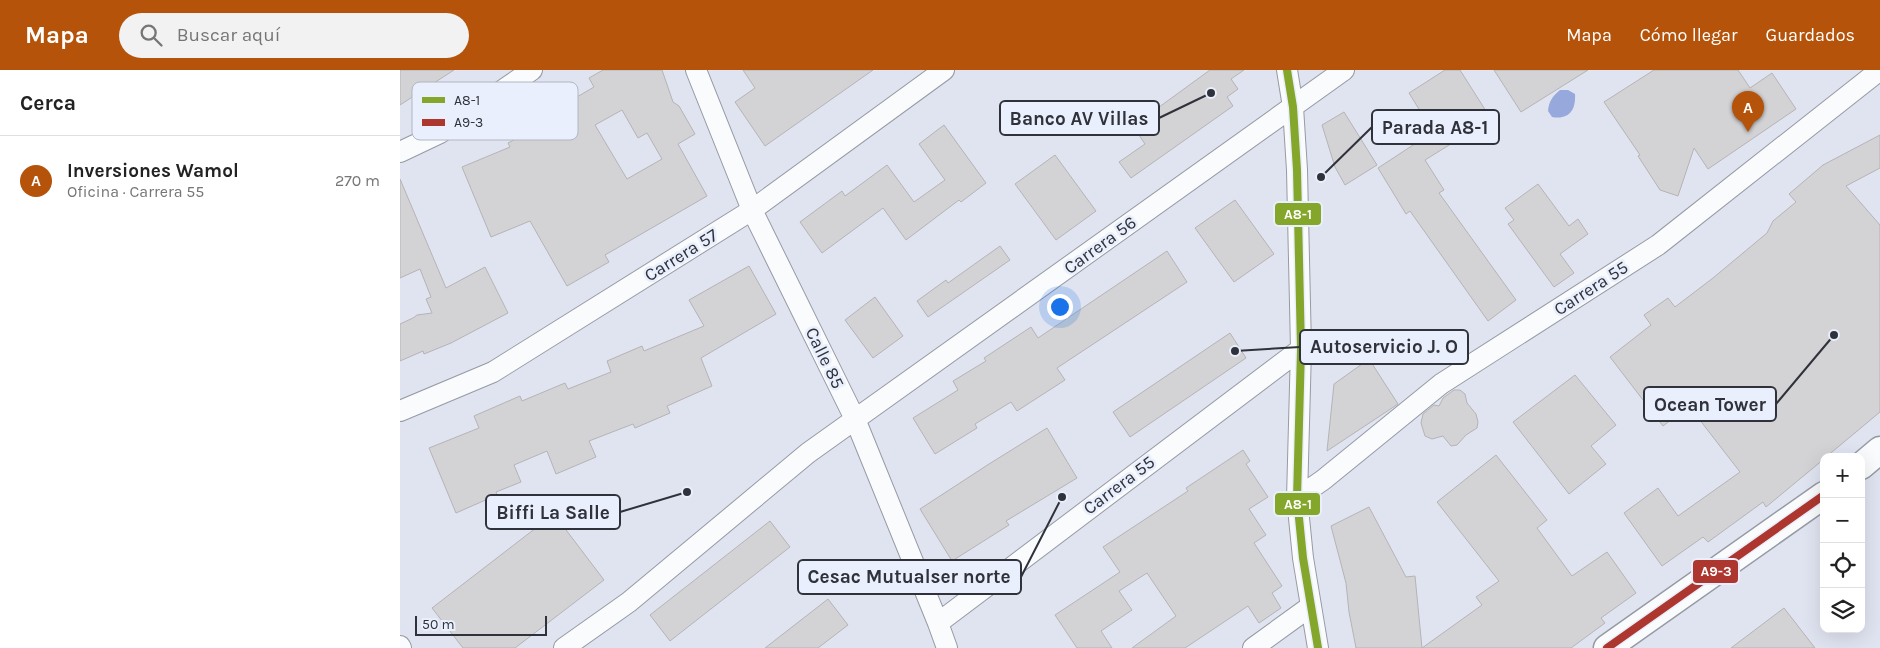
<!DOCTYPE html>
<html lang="es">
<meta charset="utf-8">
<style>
body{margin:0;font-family:Karla,sans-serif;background:#f2f2f2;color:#222}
.controls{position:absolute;right:15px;bottom:15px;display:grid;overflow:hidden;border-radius:10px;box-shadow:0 5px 20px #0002}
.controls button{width:45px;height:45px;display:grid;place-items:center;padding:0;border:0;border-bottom:1px solid #e0e0e0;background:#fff;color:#222;font:25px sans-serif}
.scale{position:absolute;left:15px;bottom:12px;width:132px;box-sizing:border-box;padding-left:5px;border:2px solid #2f323b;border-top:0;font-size:14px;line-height:18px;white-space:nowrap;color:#2f323b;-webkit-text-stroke:4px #e9effc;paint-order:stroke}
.you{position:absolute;left:659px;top:236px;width:18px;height:18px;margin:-12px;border:4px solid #fff;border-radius:50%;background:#1a73e8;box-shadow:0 0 0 8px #1a73e833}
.badge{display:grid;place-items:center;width:32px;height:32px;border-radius:50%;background:#b45309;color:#fff;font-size:16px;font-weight:700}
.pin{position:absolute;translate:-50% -41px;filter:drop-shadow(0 1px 2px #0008)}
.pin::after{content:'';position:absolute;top:26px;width:18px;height:15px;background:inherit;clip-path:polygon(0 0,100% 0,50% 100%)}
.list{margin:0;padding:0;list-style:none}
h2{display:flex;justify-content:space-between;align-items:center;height:65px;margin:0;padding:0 20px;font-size:21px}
h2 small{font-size:16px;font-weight:400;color:#767676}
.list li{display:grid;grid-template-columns:32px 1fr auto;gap:15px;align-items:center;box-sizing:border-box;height:90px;padding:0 20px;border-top:1px solid #e0e0e0}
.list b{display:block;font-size:19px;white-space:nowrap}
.list p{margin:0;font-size:16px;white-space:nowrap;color:#767676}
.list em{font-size:16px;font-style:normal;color:#767676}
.icon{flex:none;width:28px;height:28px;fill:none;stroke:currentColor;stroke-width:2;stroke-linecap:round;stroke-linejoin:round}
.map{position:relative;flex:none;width:1480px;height:578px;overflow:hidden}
header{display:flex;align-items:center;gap:30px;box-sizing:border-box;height:70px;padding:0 25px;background:#b45309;color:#fff}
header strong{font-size:24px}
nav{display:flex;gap:28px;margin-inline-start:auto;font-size:18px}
.search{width:350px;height:45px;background:#f2f2f2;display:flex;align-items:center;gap:12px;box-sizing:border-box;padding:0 18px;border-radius:28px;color:#767676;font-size:19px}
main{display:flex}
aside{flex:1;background:#fff}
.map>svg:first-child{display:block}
.water{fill:#96a8dc}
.building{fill:#d3d2d4;stroke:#b5b3b5;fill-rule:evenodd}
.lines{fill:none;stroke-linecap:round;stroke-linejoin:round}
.minor-casing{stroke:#969aa3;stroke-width:22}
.major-casing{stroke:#969aa3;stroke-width:29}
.minor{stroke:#fafbfd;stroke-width:20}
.major{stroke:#fafbfd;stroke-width:26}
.bus-1-casing{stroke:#e9effc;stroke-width:11}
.bus-2-casing{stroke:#e9effc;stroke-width:11}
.bus-1{stroke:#84a62a;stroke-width:8}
.bus-2{stroke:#ad372e;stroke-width:8}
.labels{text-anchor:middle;stroke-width:5;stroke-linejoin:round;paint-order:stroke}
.street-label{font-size:18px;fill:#2f323b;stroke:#e9effc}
.key{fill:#e9effc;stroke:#b1b6c2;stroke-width:1}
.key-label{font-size:14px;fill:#2f323b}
.leader{fill:none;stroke:#2f323b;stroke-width:2}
.callout-dot{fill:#2f323b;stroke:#e9effc;stroke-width:2}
.callout{fill:#e9effc;stroke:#2f323b;stroke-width:2}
.callout-label{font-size:19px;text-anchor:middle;font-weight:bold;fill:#2f323b}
.line-badge{stroke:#e9effc;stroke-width:2}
.badge-label{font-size:14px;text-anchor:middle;font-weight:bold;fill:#fff}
</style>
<header>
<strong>Mapa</strong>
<div class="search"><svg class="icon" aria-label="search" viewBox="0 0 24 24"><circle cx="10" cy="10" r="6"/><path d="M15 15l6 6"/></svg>Buscar aquí</div>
<nav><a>Mapa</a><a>Cómo llegar</a><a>Guardados</a></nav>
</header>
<main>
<aside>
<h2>Cerca<small></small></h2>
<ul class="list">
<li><span class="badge">A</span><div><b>Inversiones Wamol</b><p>Oficina · Carrera 55</p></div><em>270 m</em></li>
</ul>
</aside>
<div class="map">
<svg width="1480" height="578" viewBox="0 0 1480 578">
<rect width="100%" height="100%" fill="#e0e4f1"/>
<path class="water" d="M 1160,20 L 1168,20 L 1175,24 C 1176,40 1169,50 1152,47 L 1148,41 C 1149,31 1152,27 1160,20 Z"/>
<path class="building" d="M 0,0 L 54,0 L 0,35 Z
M 203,0 L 262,0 L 273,32 L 279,36 L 295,64 L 278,74 L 307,126 L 205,185 L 209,192 L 167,216 L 130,151 L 91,167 L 62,97 L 110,77 L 108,73 L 149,51 L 146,45 L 194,17 L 189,8 ZM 222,40 L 238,68 L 247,63 L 262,89 L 227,109 L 195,55 Z
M 343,0 L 473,0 L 365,76 L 335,32 L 355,18 Z
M 810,0 L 844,0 L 831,9 L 838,19 L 827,27 L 833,36 L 731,108 L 719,92 L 745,74 L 733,56 Z
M 1045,0 L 1060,0 L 1091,49 L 1025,90 L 1044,120 L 1039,123 L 1116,230 L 1088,251 L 1010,141 L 1006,144 L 978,98 L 1033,62 L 1009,23 Z
M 1094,0 L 1188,0 L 1121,42 Z
M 1254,0 L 1338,0 L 1350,18 L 1372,3 L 1396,39 L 1308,99 L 1294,78 L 1278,126 L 1260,120 L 1238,86 L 1240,85 L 1204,32 Z
M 944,42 L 977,95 L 945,115 L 935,97 L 922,55 Z
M 544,55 L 586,113 L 561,132 L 559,130 L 506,170 L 483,138 L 422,183 L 400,152 L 442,121 L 445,126 L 487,95 L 514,132 L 545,110 L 519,74 Z
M 1480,65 L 1480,98 L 1446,116 L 1480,155 L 1480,342 L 1426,387 L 1424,387 L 1424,389 L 1366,437 L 1363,432 L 1308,472 L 1303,467 L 1262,496 L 1224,443 L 1258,418 L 1278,446 L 1340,402 L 1289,336 L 1263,356 L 1210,287 L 1251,255 L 1244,245 L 1268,228 L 1275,237 L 1313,208 L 1367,163 L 1373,151 L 1396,132 L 1389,124 L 1423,95 Z
M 655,85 L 696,141 L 656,170 L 615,114 Z
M 0,109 L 46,218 L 85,197 L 108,243 L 51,273 L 24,284 L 23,281 L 0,291 L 0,254 L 13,248 L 17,245 L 32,243 L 26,229 L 31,227 L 20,199 L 0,208 Z
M 1138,114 L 1169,156 L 1178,149 L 1188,164 L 1160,184 L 1174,203 L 1154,217 L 1108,154 L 1114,150 L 1105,138 Z
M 835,130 L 874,184 L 834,212 L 795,158 Z
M 600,176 L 610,190 L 528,247 L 517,231 L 546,210 L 548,213 Z
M 767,181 L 787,212 L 657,298 L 665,310 L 617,341 L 611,332 L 575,354 L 577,358 L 535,384 L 513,348 L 558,320 L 553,311 L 586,291 L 584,288 L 631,257 L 638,268 Z
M 349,196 L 376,244 L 301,288 L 312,316 L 267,336 L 270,343 L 235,358 L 233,354 L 189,371 L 196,387 L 156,404 L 147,381 L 114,395 L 121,412 L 96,422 L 97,425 L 56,443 L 29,378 L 79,358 L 74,346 L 120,326 L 122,331 L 165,313 L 168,319 L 211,302 L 207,291 L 242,276 L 244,281 L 304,256 L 289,230 Z
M 475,227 L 503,266 L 473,288 L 445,250 Z
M 830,263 L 846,288 L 730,367 L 713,342 Z
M 969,289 L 998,334 L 927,381 L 934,314 Z
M 1175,305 L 1216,355 L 1191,376 L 1206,394 L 1169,424 L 1113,352 Z
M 1054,320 L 1060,320 L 1065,324 L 1067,333 L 1076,344 L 1078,352 L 1077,358 L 1066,365 L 1057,375 L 1051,376 L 1043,366 L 1032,369 L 1025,366 L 1021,353 L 1023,344 L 1034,335 L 1039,336 L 1043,328 Z
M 647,358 L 677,408 L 606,451 L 609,455 L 552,491 L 520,439 L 589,394 Z
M 843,380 L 850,391 L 846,394 L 868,427 L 849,439 L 866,465 L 854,473 L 882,516 L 872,523 L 881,538 L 859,553 L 848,536 L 785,578 L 732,578 L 776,546 L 747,503 L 719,521 L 732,540 L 701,561 L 712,578 L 677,578 L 655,545 L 720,502 L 703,477 L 788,421 L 786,418 Z
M 1096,385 L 1147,450 L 1137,458 L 1172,506 L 1207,482 L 1236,523 L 1201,548 L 1205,553 L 1171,578 L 1022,578 L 1082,535 L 1076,527 L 1099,511 L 1037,432 Z
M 969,437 L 1006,507 L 1015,506 L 1022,578 L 956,578 L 949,542 L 946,513 L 931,456 Z
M 154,444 L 204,510 L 115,578 L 63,578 L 32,538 Z
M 370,451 L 390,477 L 270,571 L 250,545 Z
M 428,529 L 448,555 L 418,578 L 365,578 Z
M 1384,538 L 1415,578 L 1331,578 Z"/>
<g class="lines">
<defs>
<path id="minor" d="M 296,0 L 352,140 L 455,349 L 538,553 L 547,578
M 887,0 L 893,37 L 897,100 L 901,279 L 897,428 L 903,488 L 918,578
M 0,82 L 40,63 L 132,0
M 0,341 L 93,302 L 352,140 L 544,0
M 897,428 L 923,410 L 1041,314 L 1258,175 L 1480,0
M 538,553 L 901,279
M 0,576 L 1,578
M 164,578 L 229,532 L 408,383 L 944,0
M 853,578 L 911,536"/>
<path id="major" d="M 1461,396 L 1480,380
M 1207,578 L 1424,425"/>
</defs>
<use href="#minor" class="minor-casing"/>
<use href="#major" class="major-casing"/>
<use href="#minor" class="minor"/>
<use href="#major" class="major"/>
<defs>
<path id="bus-1" d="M 887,0 L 893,37 L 897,100 L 901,279 L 897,428 L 903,488 L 918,578"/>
<path id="bus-2" d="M 1207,578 L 1424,425"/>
</defs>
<use href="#bus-1" class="bus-1-casing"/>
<use href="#bus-2" class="bus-2-casing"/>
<use href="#bus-1" class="bus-1"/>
<use href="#bus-2" class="bus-2"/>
</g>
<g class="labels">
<g class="street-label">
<text transform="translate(700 175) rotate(-36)" y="6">Carrera 56</text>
<text transform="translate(281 185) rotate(-32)" y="6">Carrera 57</text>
<text transform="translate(1191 218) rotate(-33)" y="6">Carrera 55</text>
<text transform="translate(425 288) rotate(64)" y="6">Calle 85</text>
<text transform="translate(719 415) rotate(-37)" y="6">Carrera 55</text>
</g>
</g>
<rect x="12" y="12" width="166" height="58" rx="8" class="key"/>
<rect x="22" y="27" width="23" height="6" fill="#84a62a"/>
<rect x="22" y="49" width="23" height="7" fill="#ad372e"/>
<g class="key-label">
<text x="54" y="35">A8-1</text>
<text x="54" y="57">A9-3</text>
</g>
<path class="leader" d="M811 23L759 48M921 107L972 57M835 281L900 277M1434 265L1376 334M287 422L220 442M662 427L621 507"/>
<g class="callout-dot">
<circle cx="811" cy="23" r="5"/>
<circle cx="921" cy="107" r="5"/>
<circle cx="835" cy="281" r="5"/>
<circle cx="1434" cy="265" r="5"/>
<circle cx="287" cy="422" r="5"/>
<circle cx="662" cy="427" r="5"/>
</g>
<g class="callout">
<rect x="600" y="31" width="159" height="34" rx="5"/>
<rect x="972" y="40" width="127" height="34" rx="5"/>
<rect x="900" y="260" width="168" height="34" rx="5"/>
<rect x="1244" y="317" width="132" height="34" rx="5"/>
<rect x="86" y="425" width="134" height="34" rx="5"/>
<rect x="398" y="490" width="223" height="34" rx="5"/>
</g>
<g class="callout-label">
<text x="679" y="55">Banco AV Villas</text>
<text x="1035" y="64">Parada A8-1</text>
<text x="984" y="283">Autoservicio J. O</text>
<text x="1310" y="341">Ocean Tower</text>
<text x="153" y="449">Biffi La Salle</text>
<text x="509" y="513">Cesac Mutualser norte</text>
</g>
<g class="line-badge">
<rect x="874" y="132" width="48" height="24" rx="5" fill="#84a62a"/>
<rect x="874" y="422" width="47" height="24" rx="5" fill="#84a62a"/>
<rect x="1292" y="489" width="47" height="25" rx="5" fill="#ad372e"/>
</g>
<g class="badge-label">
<text x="898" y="149">A8-1</text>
<text x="898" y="439">A8-1</text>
<text x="1316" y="506">A9-3</text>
</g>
</svg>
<div class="controls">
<button>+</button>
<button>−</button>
<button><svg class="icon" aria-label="locate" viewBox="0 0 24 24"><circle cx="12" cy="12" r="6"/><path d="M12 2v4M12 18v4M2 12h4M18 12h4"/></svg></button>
<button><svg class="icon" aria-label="layers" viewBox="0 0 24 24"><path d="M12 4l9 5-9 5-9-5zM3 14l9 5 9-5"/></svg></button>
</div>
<div class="scale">50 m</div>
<div class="you"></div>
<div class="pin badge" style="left:1348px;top:62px">A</div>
</div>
</main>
